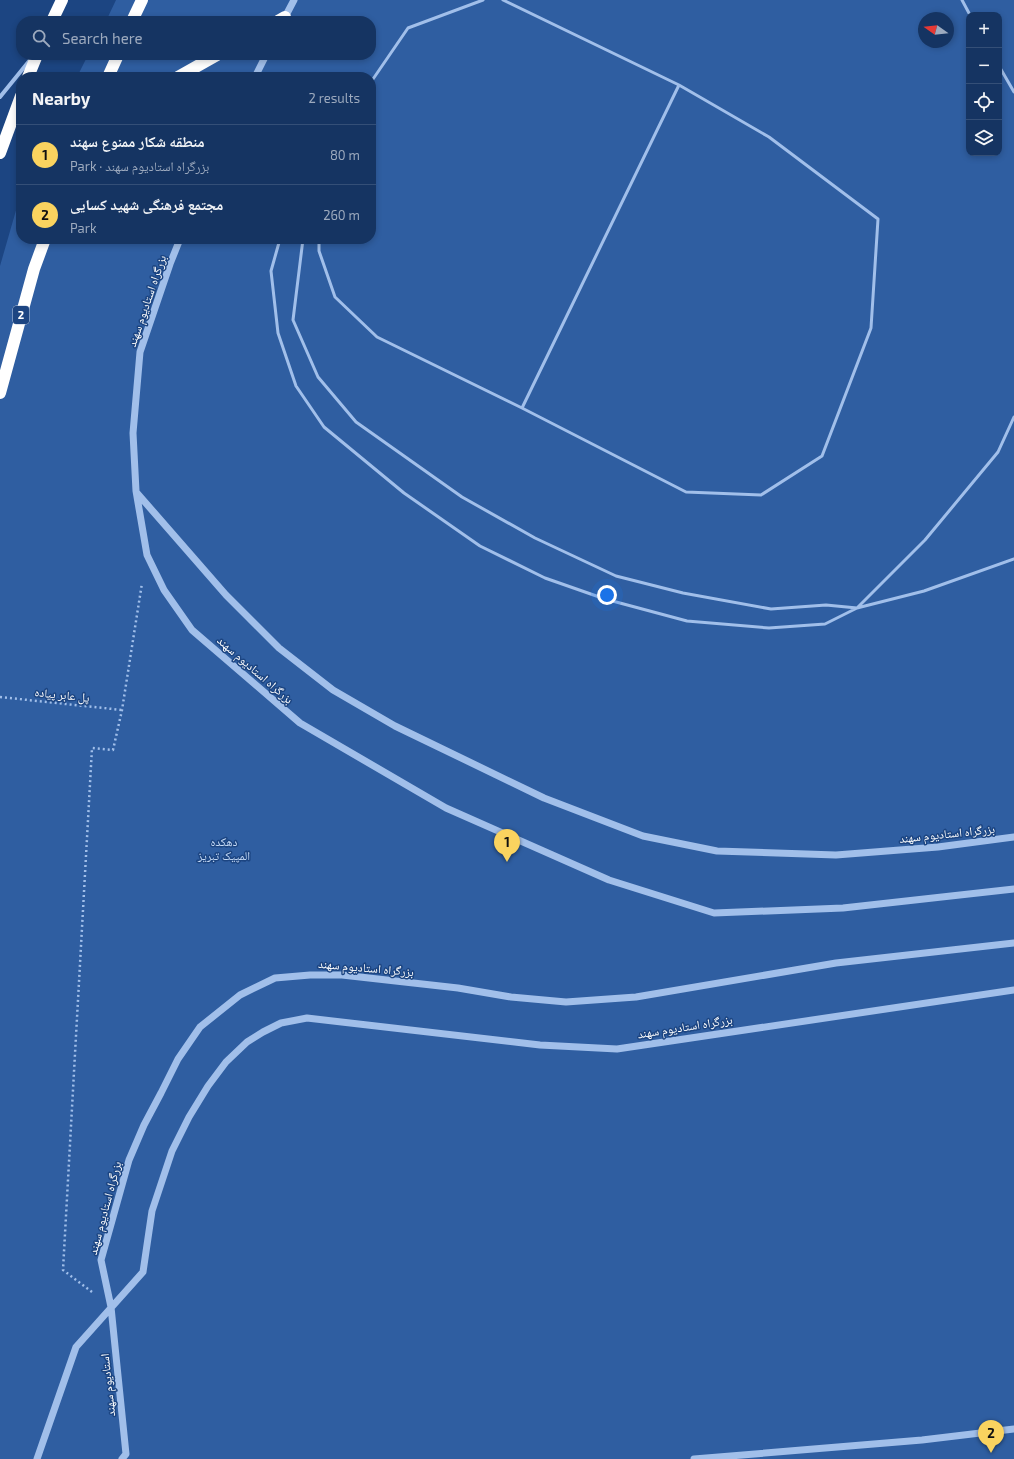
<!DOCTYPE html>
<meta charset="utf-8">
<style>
body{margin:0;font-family:"Exo 2","Noto Naskh Arabic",sans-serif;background:#1e3c68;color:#f1f3f6}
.controls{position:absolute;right:12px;top:12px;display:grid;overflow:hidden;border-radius:8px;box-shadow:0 2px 6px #0003}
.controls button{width:36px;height:36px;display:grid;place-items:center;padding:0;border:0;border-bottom:1px solid #344f77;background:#153462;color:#f1f3f6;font:20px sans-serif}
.compass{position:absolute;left:918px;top:12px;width:36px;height:36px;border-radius:50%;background:#153462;box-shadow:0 2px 6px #0003;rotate:285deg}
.you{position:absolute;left:607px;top:595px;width:14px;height:14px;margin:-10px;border:3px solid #fff;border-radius:50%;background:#1a73e8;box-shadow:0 0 0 6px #1a73e833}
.badge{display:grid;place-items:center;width:26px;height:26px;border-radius:50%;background:#fad35f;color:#111;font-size:13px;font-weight:700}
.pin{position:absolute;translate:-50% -33px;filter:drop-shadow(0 1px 2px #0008)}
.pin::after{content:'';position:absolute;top:21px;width:14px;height:12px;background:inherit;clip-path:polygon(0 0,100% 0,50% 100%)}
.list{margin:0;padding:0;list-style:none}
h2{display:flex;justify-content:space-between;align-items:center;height:52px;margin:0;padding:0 16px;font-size:17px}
h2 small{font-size:13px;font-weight:400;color:#9daabe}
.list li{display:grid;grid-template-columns:26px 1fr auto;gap:12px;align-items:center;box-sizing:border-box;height:60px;padding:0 16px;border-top:1px solid #344f77}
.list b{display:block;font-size:15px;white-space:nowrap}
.list p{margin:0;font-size:13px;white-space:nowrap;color:#9daabe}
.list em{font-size:13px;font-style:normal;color:#9daabe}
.icon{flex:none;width:22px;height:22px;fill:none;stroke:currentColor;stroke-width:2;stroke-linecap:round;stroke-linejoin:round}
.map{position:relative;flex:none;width:1014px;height:1459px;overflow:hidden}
.search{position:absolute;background:#153462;box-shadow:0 2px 6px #0003;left:16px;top:16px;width:360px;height:44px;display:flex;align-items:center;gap:10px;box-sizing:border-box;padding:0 14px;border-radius:16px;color:#9daabe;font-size:15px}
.panel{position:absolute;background:#153462;box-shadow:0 2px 6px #0003;left:16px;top:72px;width:360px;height:172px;border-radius:16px}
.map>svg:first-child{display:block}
.green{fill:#2f5ea1;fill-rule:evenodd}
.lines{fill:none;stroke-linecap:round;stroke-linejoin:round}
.path{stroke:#a1bfea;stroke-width:2.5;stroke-dasharray:2 3;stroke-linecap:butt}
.service{stroke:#a1bfea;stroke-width:3}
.minor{stroke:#a1bfea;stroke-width:4}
.tertiary{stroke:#a1bfea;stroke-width:7}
.motorway{stroke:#fff;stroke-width:12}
.labels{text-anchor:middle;stroke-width:3;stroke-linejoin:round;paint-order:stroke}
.shield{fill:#1c4582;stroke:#bbc7da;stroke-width:1}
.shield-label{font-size:11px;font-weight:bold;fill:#fff}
.street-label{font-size:12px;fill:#fff;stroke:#1c4582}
.park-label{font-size:12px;fill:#c6dbf7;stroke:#1c4582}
</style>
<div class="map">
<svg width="1014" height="1459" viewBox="0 0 1014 1459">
<rect width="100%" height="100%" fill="#1c4582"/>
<path class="green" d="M 116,0 L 1014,0 L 1014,1459 L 0,1459 L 0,266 L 21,193 L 21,239 L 371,239 L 371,77 L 77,77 L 88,55 L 371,55 L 371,21 L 106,21 ZM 969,15 L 999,15 L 999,153 L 969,153 ZM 924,18 L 948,18 L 948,42 L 924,42 Z"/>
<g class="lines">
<path class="path" d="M 0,697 L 122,710
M 92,1292 L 63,1270 L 92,748 L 113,750 L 122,710 L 142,583"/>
<path class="service" d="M 962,0 L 970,15
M 999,66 L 1014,92
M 371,82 L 408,28 L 483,0
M 280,239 L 271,271 L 278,333 L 296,386 L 324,427 L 404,493 L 480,546 L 545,578 L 605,599 L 687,621 L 769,628 L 825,624 L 857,608 L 924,591 L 1014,559
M 303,239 L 293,320 L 318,377 L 356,422 L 462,497 L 535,538 L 616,576 L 683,593 L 771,609 L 826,605 L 857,608
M 319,239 L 319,251 L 335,297 L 377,337 L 522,408 L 686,492 L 761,495 L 822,456 L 871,328 L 878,219 L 769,137 L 679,85 L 503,0
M 522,408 L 679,85
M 858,607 L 925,540 L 998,452 L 1014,417"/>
<path class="minor" d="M 0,97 L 30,60"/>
<path class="tertiary" d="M 284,19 L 294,0
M 255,77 L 266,55
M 180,239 L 170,264 L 140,352 L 133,433 L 136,491 L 147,555 L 164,590 L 192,630 L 300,723 L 446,808 L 609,880 L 714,913 L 843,908 L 1014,889
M 137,493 L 226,595 L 279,648 L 333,690 L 395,726 L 544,798 L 643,836 L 717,851 L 836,855 L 938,847 L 1014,837
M 37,1459 L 76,1347 L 143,1272 L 152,1211 L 172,1151 L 189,1117 L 208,1086 L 226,1062 L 247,1042 L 263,1032 L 281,1023 L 307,1018 L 540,1045 L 617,1049 L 1014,990
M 122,1459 L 126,1454 L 111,1307 L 101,1260 L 129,1160 L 144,1125 L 161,1093 L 178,1059 L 200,1027 L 240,995 L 275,978 L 310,975 L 342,975 L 458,988 L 511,997 L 566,1002 L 636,997 L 836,963 L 1014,943
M 694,1459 L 922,1440 L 1014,1429"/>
<path class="motorway" d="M 52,21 L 62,0
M 132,21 L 142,0
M 278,21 L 285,17
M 28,77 L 37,55
M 108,77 L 118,55
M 178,77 L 217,55
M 0,153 L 21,96
M 0,393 L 34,269 L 45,239"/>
</g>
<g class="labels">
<rect class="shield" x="13" y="306" width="16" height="18" rx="3"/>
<g class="shield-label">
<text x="21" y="319">2</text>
</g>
<g class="street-label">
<text transform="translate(147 301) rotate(-71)" y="4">بزرگراه استادیوم سهند</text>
<text transform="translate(255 670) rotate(41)" y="4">بزرگراه استادیوم سهند</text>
<text transform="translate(62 695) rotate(6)" y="4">پل عابر پیاده</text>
<text transform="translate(947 834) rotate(-6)" y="4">بزرگراه استادیوم سهند</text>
<text transform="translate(366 968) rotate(5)" y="4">بزرگراه استادیوم سهند</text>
<text transform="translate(685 1027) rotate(-9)" y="4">بزرگراه استادیوم سهند</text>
<text transform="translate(105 1208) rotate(-75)" y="4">بزرگراه استادیوم سهند</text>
<text transform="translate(108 1385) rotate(-96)" y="4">استادیوم سهند</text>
</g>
<g class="park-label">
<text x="224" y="846">دهکده<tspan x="224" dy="14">المپیک تبریز</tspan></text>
</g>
</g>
</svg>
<div class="controls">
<button>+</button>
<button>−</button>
<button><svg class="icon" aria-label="locate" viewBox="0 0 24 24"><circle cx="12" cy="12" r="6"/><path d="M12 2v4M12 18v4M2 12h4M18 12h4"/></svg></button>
<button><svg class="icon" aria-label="layers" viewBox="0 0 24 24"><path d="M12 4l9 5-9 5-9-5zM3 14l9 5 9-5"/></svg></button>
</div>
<svg class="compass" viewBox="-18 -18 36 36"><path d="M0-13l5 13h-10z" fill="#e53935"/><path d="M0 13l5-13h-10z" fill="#9daabe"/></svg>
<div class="you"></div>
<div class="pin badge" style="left:507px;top:862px">1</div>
<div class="pin badge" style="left:991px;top:1453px">2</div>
<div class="search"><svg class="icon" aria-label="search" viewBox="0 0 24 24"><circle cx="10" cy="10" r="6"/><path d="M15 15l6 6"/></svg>Search here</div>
<section class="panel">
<h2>Nearby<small>2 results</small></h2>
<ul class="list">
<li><span class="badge">1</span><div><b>منطقه شکار ممنوع سهند</b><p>Park · بزرگراه استادیوم سهند</p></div><em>80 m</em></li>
<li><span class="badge">2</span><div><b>مجتمع فرهنگی شهید کسایی</b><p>Park</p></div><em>260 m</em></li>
</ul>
</section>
</div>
